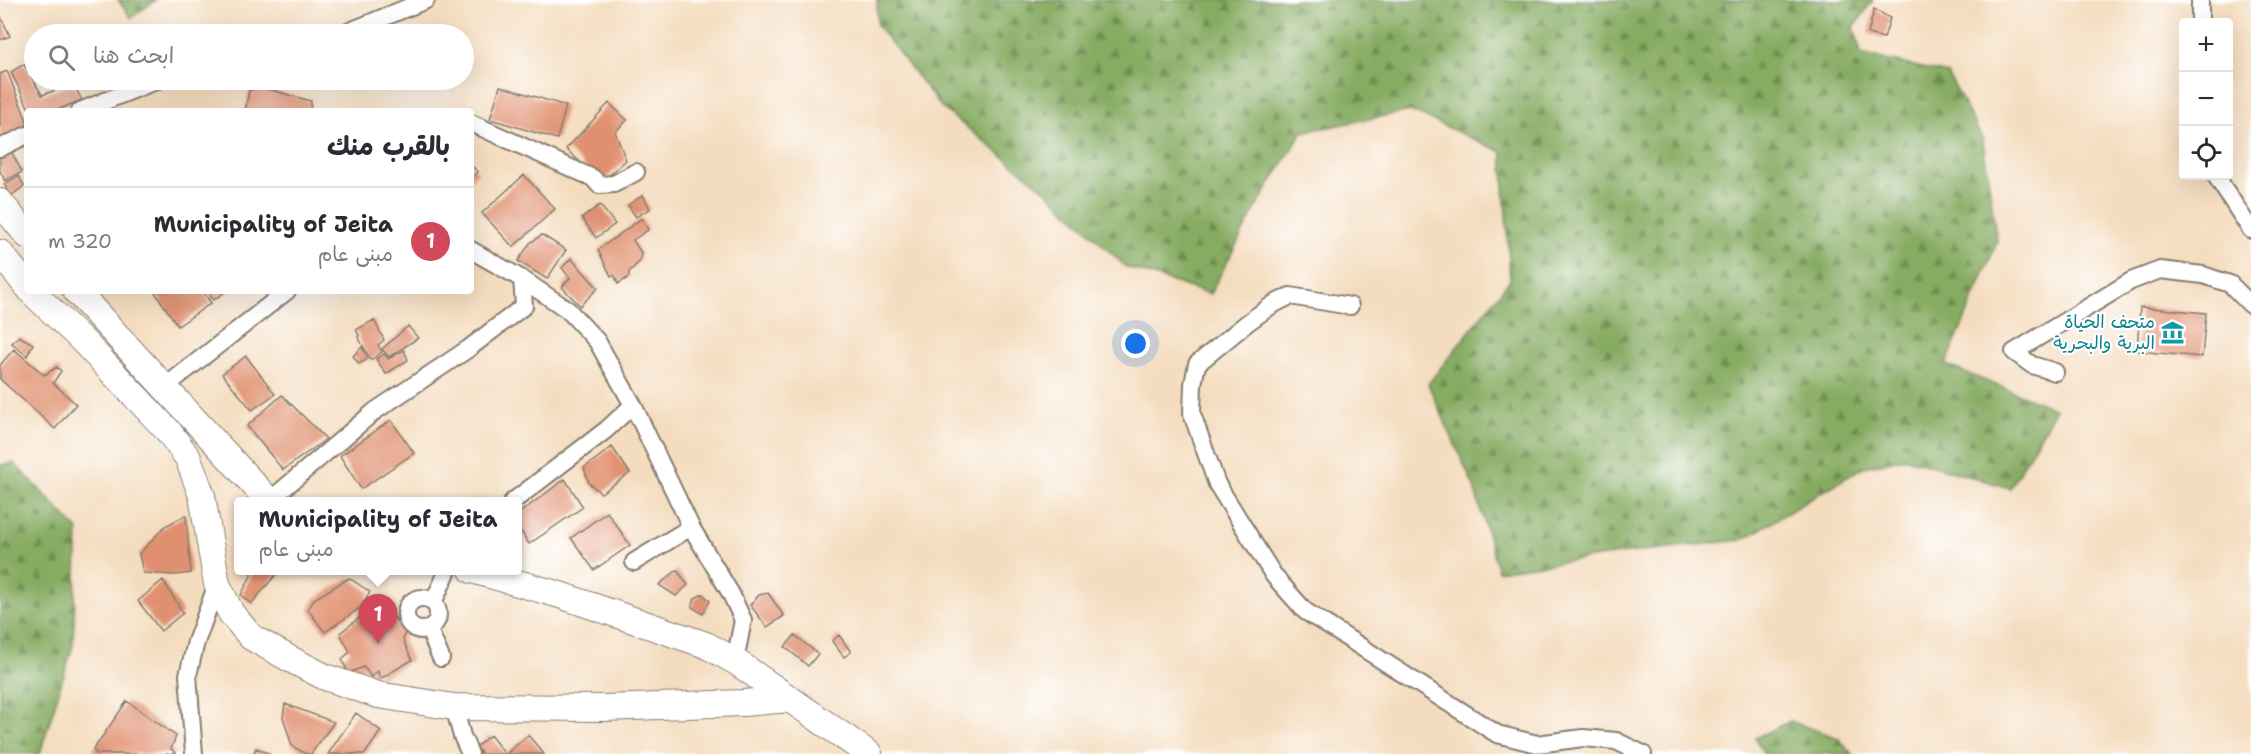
<!DOCTYPE html>
<html lang="ar">
<meta charset="utf-8">
<style>
body{margin:0;font-family:"Shantell Sans","Playpen Sans Arabic",sans-serif;background:#f7f7f7;color:#2b2b33;direction:rtl}
.controls{position:absolute;right:18px;top:18px;display:grid;overflow:hidden;border-radius:6px;box-shadow:0 6px 24px #0002}
.controls button{width:54px;height:54px;display:grid;place-items:center;padding:0;border:0;border-bottom:2px solid #e1e1e2;background:#fff;color:#2b2b33;font:30px sans-serif}
.you{position:absolute;left:1136px;top:344px;width:21px;height:21px;margin:-15px;border:4px solid #fff;border-radius:50%;background:#1a73e8;box-shadow:0 0 0 9px #1a73e833}
.badge{display:grid;place-items:center;width:39px;height:39px;border-radius:50%;background:#d1495b;color:#fff;font-size:20px;font-weight:700}
.pin{position:absolute;translate:-50% -50px;filter:drop-shadow(0 2px 3px #0008)}
.pin::after{content:'';position:absolute;top:32px;width:21px;height:18px;background:inherit;clip-path:polygon(0 0,100% 0,50% 100%)}
.popup{position:absolute;left:234px;top:497px;width:288px;height:78px;box-sizing:border-box;display:grid;place-content:center;border-radius:6px;background:#fff;filter:drop-shadow(0 2px 4px #0005);font-size:20px;white-space:nowrap;color:#7c7c81}
.popup b{font-size:22px;color:#2b2b33}
.popup::after{content:'';position:absolute;left:50%;top:100%;margin-left:-12px;border:12px solid transparent;border-top-color:#fff}
.list{margin:0;padding:0;list-style:none}
h2{display:flex;justify-content:space-between;align-items:center;height:78px;margin:0;padding:0 24px;font-size:26px}
h2 small{font-size:20px;font-weight:400;color:#7c7c81}
.list li{display:grid;grid-template-columns:39px 1fr auto;gap:18px;align-items:center;box-sizing:border-box;height:108px;padding:0 24px;border-top:2px solid #e1e1e2}
.list b{display:block;font-size:22px;white-space:nowrap}
.list p{margin:0;font-size:20px;white-space:nowrap;color:#7c7c81}
.list em{font-size:20px;font-style:normal;color:#7c7c81}
.icon{flex:none;width:33px;height:33px;fill:none;stroke:currentColor;stroke-width:2;stroke-linecap:round;stroke-linejoin:round}
.map{position:relative;flex:none;width:2251px;height:754px;overflow:hidden;direction:ltr}
.search{position:absolute;background:#fff;box-shadow:0 6px 24px #0002;left:24px;top:24px;width:450px;height:66px;display:flex;align-items:center;gap:15px;box-sizing:border-box;padding:0 21px;border-radius:33px;color:#7c7c81;font-size:22px}
.panel{position:absolute;background:#fff;box-shadow:0 6px 24px #0002;left:24px;top:108px;width:450px;height:186px;border-radius:6px;direction:rtl}
.map>svg:first-child{display:block}
.forest{fill:url(#forest-firs);stroke:#51643f;stroke-width:1.5}
.building{fill:#e0906f}
.lines{fill:none;stroke-linecap:round;stroke-linejoin:round}
.minor-casing{stroke:#887c6e;stroke-width:20}
.highway-casing{stroke:#887c6e;stroke-width:28}
.minor{stroke:#fff;stroke-width:16}
.highway{stroke:#fff;stroke-width:26}
.labels{text-anchor:middle;stroke-width:4.5;stroke-linejoin:round;paint-order:stroke}
.culture-label{font-size:18px;fill:#0d838f;stroke:#fff;text-anchor:end}
</style>
<div class="map">
<svg width="2251" height="754" viewBox="0 0 2251 754">
<defs>
<pattern id="forest-firs" width="22" height="20" patternUnits="userSpaceOnUse" patternTransform="scale(1.5)"><rect width="22" height="20" fill="#86ac62"/><path d="M5 1l3.5 6h-7zM16 11l3.5 6h-7z" fill="#6d8b50"/></pattern>
</defs>
<rect width="100%" height="100%" fill="#fff"/>
<filter id="ink" filterUnits="userSpaceOnUse"><feTurbulence type="fractalNoise" baseFrequency=".0167" numOctaves="2"/><feDisplacementMap in="SourceGraphic" scale="12" xChannelSelector="R" yChannelSelector="G"/><feConvolveMatrix kernelMatrix="1 2 1 2 8 2 1 2 1" color-interpolation-filters="sRGB"/></filter>
<filter id="wash" filterUnits="userSpaceOnUse"><feTurbulence type="fractalNoise" baseFrequency=".008" numOctaves="4" result="noise"/><feDisplacementMap in="SourceGraphic" scale="24" xChannelSelector="R" yChannelSelector="G"/><feGaussianBlur stdDeviation="1.35" result="paint"/><feColorMatrix in="noise" values="0 0 0 0 0 0 0 0 0 0 0 0 0 0 0 0 0 1.4 0 .05"/><feComposite in="paint" operator="in"/></filter>
<g filter="url(#wash)">
<rect width="100%" height="100%" fill="#f4ddbf"/>
<path class="forest" d="M 118,0 L 156,0 L 131,18 Z
M 877,0 L 1873,0 L 1854,27 L 1861,54 L 1948,74 L 1983,140 L 1997,242 L 1946,365 L 2056,409 L 2010,488 L 1906,458 L 1864,467 L 1742,540 L 1634,552 L 1498,571 L 1474,487 L 1428,384 L 1510,280 L 1502,152 L 1411,111 L 1302,132 L 1258,204 L 1210,294 L 1126,267 L 1044,189 L 942,108 L 877,25 Z
M 14,463 L 78,530 L 73,645 L 40,754 L 0,754 L 0,465 Z
M 1790,721 L 1838,738 L 1852,754 L 1764,754 L 1755,738 Z"/>
<g id="blocks">
<path class="building" d="M 1874,9 L 1890,18 L 1884,38 L 1868,34 Z
M 0,15 L 10,36 L 0,40 Z
M 24,64 L 42,95 L 73,84 L 82,100 L 54,111 L 30,111 L 11,72 Z
M 7,71 L 27,121 L 27,129 L 0,140 L 0,74 Z
M 94,80 L 112,80 L 98,86 Z
M 500,86 L 566,106 L 557,139 L 490,119 Z
M 264,88 L 311,101 L 310,111 L 245,111 L 249,90 Z
M 609,103 L 627,120 L 615,132 L 626,160 L 602,182 L 566,149 Z
M 10,149 L 22,172 L 5,181 L 0,171 L 0,155 Z
M 471,165 L 478,172 L 471,179 Z
M 524,175 L 555,209 L 513,247 L 482,213 Z
M 19,176 L 24,186 L 11,196 L 4,184 Z
M 643,195 L 650,209 L 636,217 L 628,205 Z
M 600,205 L 615,224 L 596,238 L 582,218 Z
M 642,218 L 648,230 L 633,240 L 641,253 L 640,261 L 629,272 L 629,277 L 618,284 L 615,276 L 611,276 L 598,250 Z
M 542,235 L 566,250 L 547,279 L 518,261 L 530,243 Z
M 571,258 L 598,288 L 580,306 L 562,287 L 570,278 L 562,268 Z
M 154,291 L 203,291 L 211,303 L 178,326 Z
M 208,291 L 227,291 L 213,300 Z
M 2140,307 L 2206,313 L 2202,357 L 2137,351 Z
M 374,320 L 384,340 L 378,345 L 382,352 L 371,360 L 358,337 L 359,335 L 356,330 Z
M 408,326 L 418,338 L 389,357 L 382,349 Z
M 19,336 L 33,344 L 27,356 L 12,343 Z
M 362,347 L 368,359 L 359,364 L 353,356 Z
M 14,349 L 44,375 L 57,367 L 61,371 L 53,383 L 76,404 L 55,429 L 0,379 L 0,365 Z
M 404,350 L 408,360 L 386,374 L 376,359 L 384,354 L 388,359 Z
M 246,356 L 275,394 L 252,410 L 222,374 Z
M 282,395 L 326,439 L 283,470 L 247,426 Z
M 391,420 L 414,453 L 361,489 L 340,456 Z
M 612,447 L 630,473 L 601,493 L 589,483 L 584,468 Z
M 565,479 L 583,507 L 529,544 L 518,527 L 518,514 Z
M 607,512 L 630,545 L 594,570 L 571,538 Z
M 186,515 L 191,573 L 175,575 L 143,573 L 139,554 L 165,526 Z
M 248,570 L 280,570 L 251,604 L 241,595 L 252,574 Z
M 677,570 L 688,585 L 676,596 L 659,585 Z
M 349,578 L 370,592 L 360,608 L 325,632 L 308,610 L 314,599 Z
M 163,580 L 183,613 L 161,631 L 138,601 Z
M 768,593 L 784,616 L 767,627 L 750,605 L 759,595 Z
M 703,594 L 710,601 L 703,614 L 692,607 L 695,598 Z
M 382,600 L 405,633 L 403,640 L 412,660 L 380,679 L 378,671 L 371,677 L 364,667 L 348,673 L 342,659 L 350,652 L 340,633 Z
M 795,635 L 818,654 L 808,666 L 785,647 Z
M 839,635 L 851,652 L 844,657 L 832,641 Z
M 127,701 L 176,736 L 171,749 L 177,754 L 97,754 L 93,750 Z
M 285,704 L 334,722 L 311,754 L 306,754 L 292,746 L 283,717 Z
M 356,713 L 381,731 L 365,754 L 328,754 Z
M 490,735 L 505,754 L 482,754 L 476,747 Z
M 528,735 L 544,754 L 506,754 Z
M 256,748 L 270,754 L 253,754 Z"/>
</g>
</g>
<g filter="url(#ink)">
<use href="#blocks" fill-opacity="0" stroke="#887c6e" stroke-width="1.5"/>
<g class="lines">
<defs>
<path id="minor" d="M 2200,0 L 2200,22
M 343,34 L 426,0
M 80,111 L 158,80
M 471,123 L 593,178 L 599,185 L 614,184 L 636,172
M 0,148 L 27,135
M 2216,176 L 2251,230
M 471,250 L 522,279 L 568,310 L 597,341 L 633,405 L 691,527 L 731,594 L 743,620 L 735,661
M 1350,306 L 1290,296 L 1272,305 L 1247,323 L 1197,364 L 1193,384 L 1192,414 L 1217,484 L 1274,576 L 1305,611 L 1497,734 L 1537,744 L 1583,738 L 1616,741 L 1643,754
M 2055,372 L 2032,365 L 2014,352 L 2131,281 L 2160,270 L 2203,275 L 2230,284 L 2251,305
M 166,386 L 287,291
M 269,501 L 375,411 L 468,349 L 524,306 L 522,279
M 512,502 L 606,430 L 633,405
M 634,562 L 691,527
M406 614a16 16 0 1 1 32 0a16 16 0 1 1-32 0Z
M 433,603 L 448,570
M 429,630 L 441,658
M 454,707 L 462,736 L 470,754
M 194,754 L 188,675 L 196,642 L 217,584"/>
<path id="highway" d="M 0,202 L 27,235
M 0,253 L 27,286
M 31,291 L 81,339 L 169,432 L 188,458 L 202,496 L 217,584 L 231,613 L 251,637 L 290,659 L 325,677 L 378,695 L 454,707 L 604,708 L 743,703 L 790,699
M 76,291 L 270,502
M 472,570 L 560,595 L 706,645 L 735,661 L 869,754"/>
</defs>
<use href="#minor" class="minor-casing"/>
<use href="#highway" class="highway-casing"/>
<use href="#minor" class="minor"/>
<use href="#highway" class="highway"/>
</g>
</g>
<defs>
<symbol id="museum-bare" viewBox="-9 -9 18 18"><path d="M0-6L6-3V-2H-6V-3ZM-5-1h2V3h-2ZM-1-1h2V3h-2ZM3-1h2V3H3ZM-6 4H6V6H-6Z" fill="#0f9aa8" stroke="#fff" stroke-width="2.5" paint-order="stroke"/></symbol>
</defs>
<g fill-rule="evenodd">
<use href="#museum-bare" x="2156" y="316" width="33" height="33"/>
</g>
<g class="labels">
<g class="culture-label">
<text x="2155" y="328">متحف الحياة<tspan x="2155" dy="21">البرية والبحرية</tspan></text>
</g>
</g>
</svg>
<div class="controls">
<button>+</button>
<button>−</button>
<button><svg class="icon" aria-label="locate" viewBox="0 0 24 24"><circle cx="12" cy="12" r="6"/><path d="M12 2v4M12 18v4M2 12h4M18 12h4"/></svg></button>
</div>
<div class="you"></div>
<div class="pin badge" style="left:378px;top:644px">1</div>
<div class="popup"><b>Municipality of Jeita</b>مبنى عام</div>
<div class="search"><svg class="icon" aria-label="search" viewBox="0 0 24 24"><circle cx="10" cy="10" r="6"/><path d="M15 15l6 6"/></svg>ابحث هنا</div>
<section class="panel">
<h2>بالقرب منك<small></small></h2>
<ul class="list">
<li><span class="badge">1</span><div><b>Municipality of Jeita</b><p>مبنى عام</p></div><em>320 m</em></li>
</ul>
</section>
</div>
